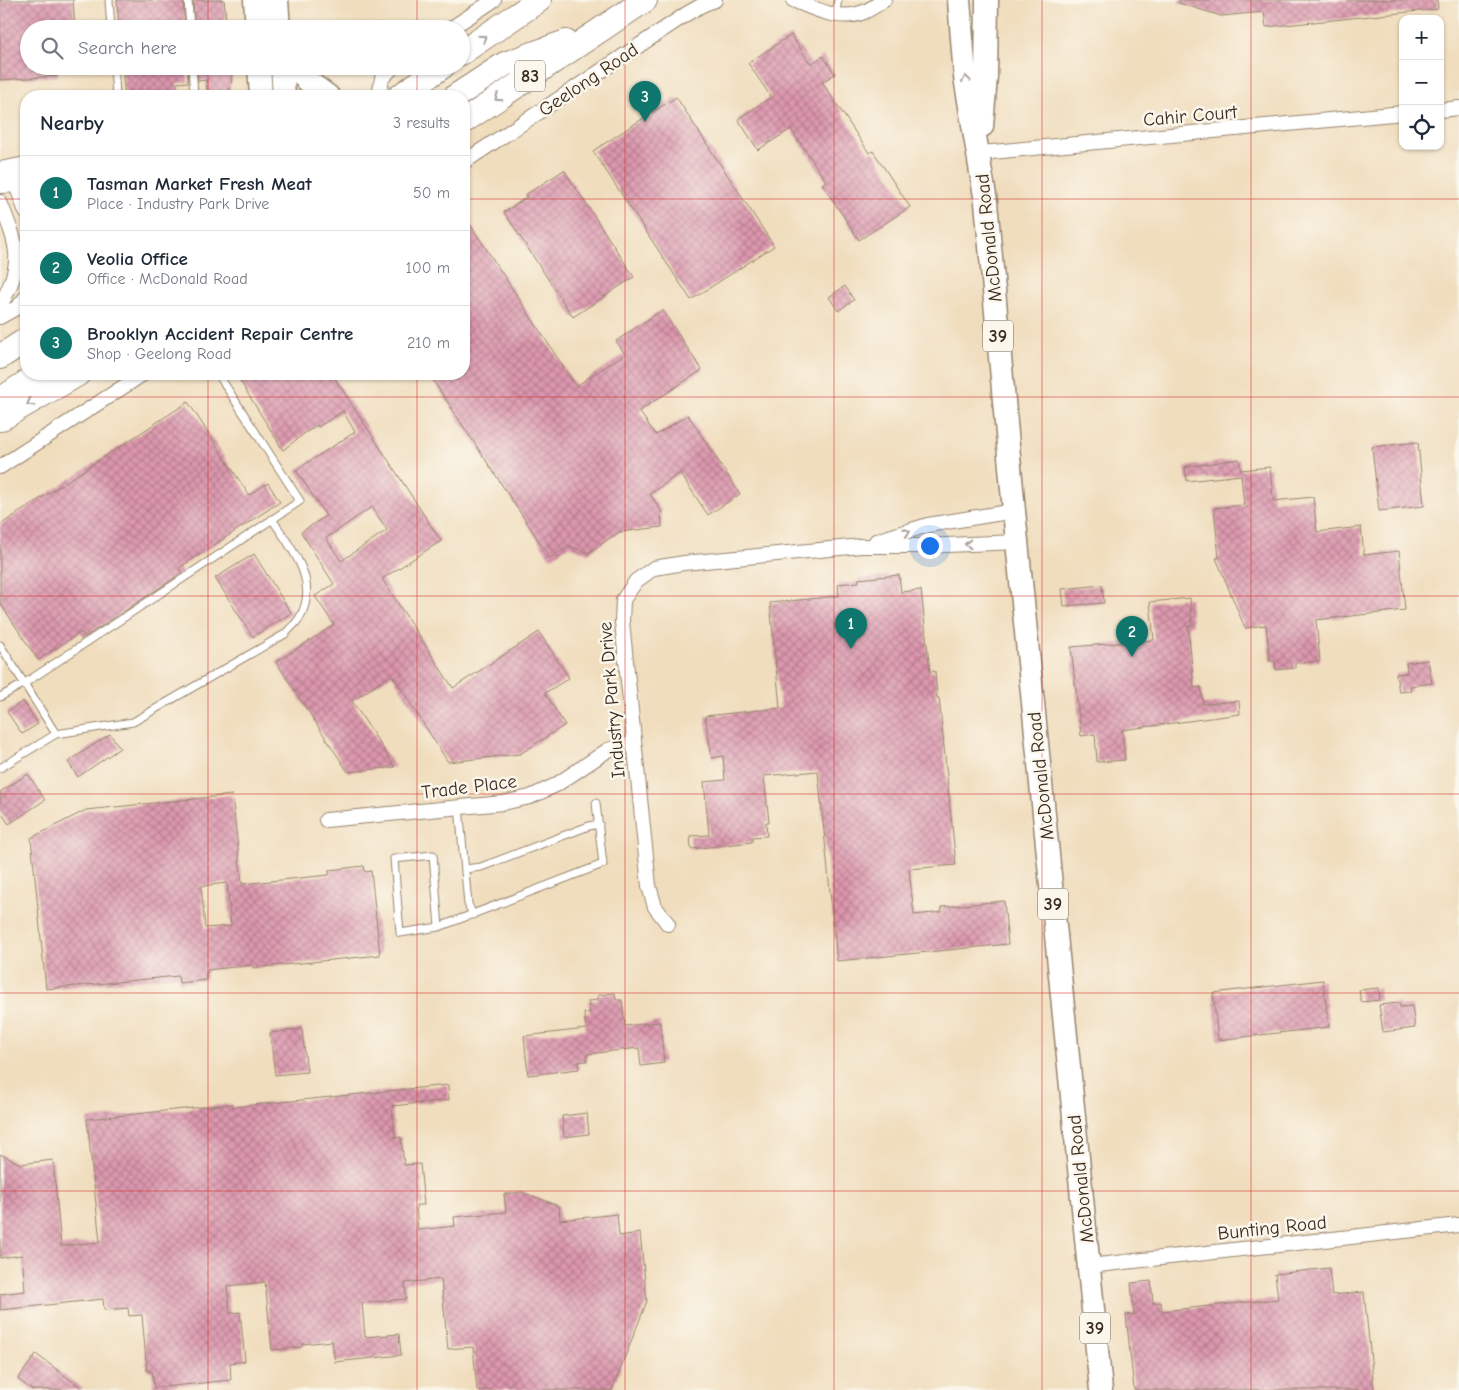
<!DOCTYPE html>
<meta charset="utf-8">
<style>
body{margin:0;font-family:"Comic Neue",sans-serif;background:#f2f2f3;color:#1f2937}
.controls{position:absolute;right:15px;top:15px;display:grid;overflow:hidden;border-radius:10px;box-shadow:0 1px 4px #0004}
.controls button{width:45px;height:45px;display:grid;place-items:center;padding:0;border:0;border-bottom:1px solid #e0e1e3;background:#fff;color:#1f2937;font:25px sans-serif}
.you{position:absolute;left:929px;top:545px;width:18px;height:18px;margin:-12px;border:4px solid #fff;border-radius:50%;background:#1a73e8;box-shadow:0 0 0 8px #1a73e833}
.badge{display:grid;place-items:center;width:32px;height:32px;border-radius:50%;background:#0f766e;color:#fff;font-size:16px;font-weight:700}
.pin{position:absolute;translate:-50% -41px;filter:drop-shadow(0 1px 2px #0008)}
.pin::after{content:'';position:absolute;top:26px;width:18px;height:15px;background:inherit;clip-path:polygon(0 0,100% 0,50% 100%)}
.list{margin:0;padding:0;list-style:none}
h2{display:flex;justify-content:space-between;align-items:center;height:65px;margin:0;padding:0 20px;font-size:21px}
h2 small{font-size:16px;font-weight:400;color:#747a83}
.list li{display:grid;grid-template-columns:32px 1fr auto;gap:15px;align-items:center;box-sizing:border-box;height:75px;padding:0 20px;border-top:1px solid #e0e1e3}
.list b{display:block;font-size:19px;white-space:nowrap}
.list p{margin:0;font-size:16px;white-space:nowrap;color:#747a83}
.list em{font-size:16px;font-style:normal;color:#747a83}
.icon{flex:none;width:28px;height:28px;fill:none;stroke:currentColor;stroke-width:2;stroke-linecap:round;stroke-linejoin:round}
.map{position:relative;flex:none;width:1459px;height:1390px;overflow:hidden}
.search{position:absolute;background:#fff;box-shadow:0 1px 4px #0004;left:20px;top:20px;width:450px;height:55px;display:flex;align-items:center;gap:12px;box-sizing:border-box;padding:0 18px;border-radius:28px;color:#747a83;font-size:19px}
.panel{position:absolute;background:#fff;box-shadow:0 1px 4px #0004;left:20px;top:90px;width:450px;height:290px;border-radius:20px}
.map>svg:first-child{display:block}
.building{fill:url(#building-cross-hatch);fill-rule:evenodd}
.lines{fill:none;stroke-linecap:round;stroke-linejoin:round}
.service-casing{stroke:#96846e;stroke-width:9}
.minor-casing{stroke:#96846e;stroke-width:16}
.secondary-casing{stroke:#96846e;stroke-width:22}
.primary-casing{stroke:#96846e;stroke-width:25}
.trunk-casing{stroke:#96846e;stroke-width:26}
.service{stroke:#fff;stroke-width:7}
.minor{stroke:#fff;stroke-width:14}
.secondary{stroke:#fff;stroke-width:20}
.primary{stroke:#fff;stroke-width:22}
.trunk{stroke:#fff;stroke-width:24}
.oneway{stroke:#a79f9a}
.grid{fill:none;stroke:#d62828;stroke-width:1;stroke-opacity:0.55}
.labels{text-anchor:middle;stroke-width:5;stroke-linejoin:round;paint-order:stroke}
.shield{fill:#fbf7ec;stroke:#75685c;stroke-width:1}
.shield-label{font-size:18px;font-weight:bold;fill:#3b2a1e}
.street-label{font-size:19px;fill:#3b2a1e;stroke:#fbf7ec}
</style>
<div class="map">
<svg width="1459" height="1390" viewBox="0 0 1459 1390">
<defs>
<pattern id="building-cross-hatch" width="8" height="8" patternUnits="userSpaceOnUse" patternTransform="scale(1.25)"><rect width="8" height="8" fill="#dc97ae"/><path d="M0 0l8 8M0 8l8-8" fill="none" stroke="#b47b8d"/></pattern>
</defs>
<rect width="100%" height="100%" fill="#fbf7ec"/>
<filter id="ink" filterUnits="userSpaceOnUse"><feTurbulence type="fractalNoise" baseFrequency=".02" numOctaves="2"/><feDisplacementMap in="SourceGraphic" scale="10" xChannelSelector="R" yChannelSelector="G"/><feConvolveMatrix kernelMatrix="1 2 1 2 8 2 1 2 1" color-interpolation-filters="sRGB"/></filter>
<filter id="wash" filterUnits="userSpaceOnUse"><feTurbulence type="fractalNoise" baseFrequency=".0096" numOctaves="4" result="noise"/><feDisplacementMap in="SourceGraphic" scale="20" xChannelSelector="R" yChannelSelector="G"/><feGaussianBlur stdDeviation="1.12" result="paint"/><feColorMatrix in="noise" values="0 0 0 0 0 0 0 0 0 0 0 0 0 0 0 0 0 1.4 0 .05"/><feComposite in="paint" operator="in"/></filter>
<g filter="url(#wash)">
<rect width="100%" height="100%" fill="#f0ddbd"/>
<g id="blocks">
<path class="building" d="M 0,0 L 73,0 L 75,29 L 29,29 L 29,66 L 58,66 L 58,76 L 0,80 Z
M 117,0 L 183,0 L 185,29 L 119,29 Z
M 193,0 L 224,0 L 227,29 L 195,29 Z
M 1179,0 L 1437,0 L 1438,9 L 1266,27 L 1264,12 L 1221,16 L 1179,3 Z
M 791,35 L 811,64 L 823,56 L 835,74 L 822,82 L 869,153 L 873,151 L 910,207 L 859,240 L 822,184 L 826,181 L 791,129 L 758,150 L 738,119 L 771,97 L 748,63 Z
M 122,66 L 187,66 L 188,82 L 177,83 L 178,96 L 125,96 Z
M 197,66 L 231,66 L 232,79 L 228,96 L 207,96 L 206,80 L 198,81 Z
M 676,97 L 774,246 L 691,300 L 593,151 Z
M 564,170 L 634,277 L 573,317 L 504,212 L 527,197 L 525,195 Z
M 464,215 L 576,386 L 625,354 L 616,341 L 662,310 L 702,370 L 639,411 L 656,435 L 688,415 L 740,494 L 708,515 L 680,473 L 650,494 L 661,511 L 662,527 L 619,532 L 588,553 L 569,546 L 550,558 L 429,374 L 464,374 Z
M 845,286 L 854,300 L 838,311 L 829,297 Z
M 251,374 L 332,374 L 441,541 L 382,579 L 453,688 L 539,632 L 569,678 L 545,693 L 565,725 L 520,754 L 448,762 L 392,675 L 352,701 L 395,767 L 348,772 L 276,662 L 334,625 L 315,596 L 334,584 L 301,532 L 326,516 L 296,470 L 355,432 L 343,411 L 318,427 L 317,425 L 305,433 L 283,450 L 240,381 ZM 372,507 L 387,530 L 341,561 L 326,538 Z
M 188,402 L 249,495 L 268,483 L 280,502 L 179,568 L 182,573 L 85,637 L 81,632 L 38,660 L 0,603 L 0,525 Z
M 1418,442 L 1424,506 L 1379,511 L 1372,447 Z
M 1239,459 L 1241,470 L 1270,467 L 1273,501 L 1313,497 L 1317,532 L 1361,527 L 1364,555 L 1399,551 L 1405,610 L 1316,620 L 1320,661 L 1295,663 L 1295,668 L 1276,670 L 1275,661 L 1270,661 L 1266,625 L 1245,628 L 1216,558 L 1219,558 L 1214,508 L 1244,505 L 1241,475 L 1187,481 L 1185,467 Z
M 254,554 L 291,613 L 253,637 L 215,578 Z
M 899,575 L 901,592 L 921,590 L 930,672 L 935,671 L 937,698 L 939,698 L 956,865 L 909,869 L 914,915 L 942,912 L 941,907 L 1004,901 L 1008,944 L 837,961 L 818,771 L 764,776 L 769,822 L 766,822 L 767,836 L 752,837 L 752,842 L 691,849 L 690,836 L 709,835 L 704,782 L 725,780 L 723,756 L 712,758 L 705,716 L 780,708 L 770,603 L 839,596 L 838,584 L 859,582 L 858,579 Z
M 1102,585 L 1104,603 L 1064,606 L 1062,589 Z
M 1190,598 L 1192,625 L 1188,626 L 1194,688 L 1201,687 L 1203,704 L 1239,701 L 1240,714 L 1122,730 L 1125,760 L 1097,762 L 1095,734 L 1081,736 L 1071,647 L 1154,640 L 1150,602 Z
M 1428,660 L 1432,683 L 1410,686 L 1411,691 L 1399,692 L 1396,674 L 1407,673 L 1406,663 Z
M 23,701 L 38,724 L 22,734 L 7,712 Z
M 110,734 L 120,748 L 78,777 L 68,762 Z
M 28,774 L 45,800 L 9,824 L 0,811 L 0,792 Z
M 232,795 L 242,884 L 329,875 L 329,870 L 364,866 L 365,872 L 371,871 L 380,955 L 253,968 L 253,965 L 207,970 L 208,972 L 206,973 L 206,980 L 179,983 L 178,976 L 46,989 L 31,838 L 86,810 ZM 227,883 L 231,926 L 205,928 L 201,886 Z
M 1323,980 L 1329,1027 L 1218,1040 L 1213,993 Z
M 1379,988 L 1380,1000 L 1361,1002 L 1359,990 Z
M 615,993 L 616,1000 L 622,1000 L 625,1026 L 660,1022 L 664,1063 L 641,1066 L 639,1048 L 587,1054 L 587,1061 L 578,1062 L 579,1069 L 528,1075 L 524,1036 L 586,1029 L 584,1013 L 590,1013 L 588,1001 L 598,1000 L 598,995 Z
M 1399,1003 L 1400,1007 L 1412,1006 L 1415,1028 L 1383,1032 L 1379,1005 Z
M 302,1029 L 307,1072 L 275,1075 L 270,1033 Z
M 448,1085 L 449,1100 L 392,1106 L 395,1138 L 401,1137 L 404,1165 L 420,1164 L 424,1205 L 416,1205 L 418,1230 L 455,1226 L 454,1217 L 506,1212 L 504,1194 L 522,1192 L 559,1206 L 560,1220 L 617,1214 L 619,1236 L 640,1233 L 647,1301 L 612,1390 L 477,1390 L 473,1347 L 448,1349 L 441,1279 L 405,1283 L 406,1299 L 362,1303 L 365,1337 L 399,1334 L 401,1355 L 335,1362 L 332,1341 L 302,1344 L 302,1347 L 272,1350 L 265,1282 L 227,1286 L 230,1313 L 240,1312 L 245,1361 L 230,1363 L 231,1380 L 154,1388 L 152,1371 L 147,1371 L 142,1315 L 129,1316 L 128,1308 L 104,1310 L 103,1299 L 0,1310 L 0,1294 L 25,1291 L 22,1255 L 0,1258 L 0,1154 L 20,1164 L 53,1160 L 61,1246 L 100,1242 L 87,1119 L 232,1104 L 233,1107 Z
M 587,1113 L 589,1134 L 564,1137 L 562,1116 Z
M 1329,1268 L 1332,1295 L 1364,1292 L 1374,1390 L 1134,1390 L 1126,1315 L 1134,1314 L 1131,1283 L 1151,1281 L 1153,1303 L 1161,1302 L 1162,1311 L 1278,1299 L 1275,1274 Z
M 36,1354 L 84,1390 L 32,1390 L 18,1379 Z"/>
</g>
</g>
<g filter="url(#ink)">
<use href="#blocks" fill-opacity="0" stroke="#96846e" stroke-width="1"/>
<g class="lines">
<defs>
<path id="service" d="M 109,0 L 111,29
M 188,0 L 190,29
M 835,15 L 838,0
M 114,66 L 116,96
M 192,66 L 194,95
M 0,645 L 56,734
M 0,697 L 25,683 L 300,501 L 218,374
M 0,768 L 56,734 L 133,722 L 285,634 C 289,629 297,623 300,617 C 320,581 291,548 272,519
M 459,807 L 468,904 L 473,915
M 465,869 L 481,867 L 589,826 L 599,824
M 439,927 L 433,855 L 394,859 L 400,933 L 439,927 L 603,864 L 596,803"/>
<path id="minor" d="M 793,0 C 815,9 840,22 864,12 C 871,9 878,4 884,0
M 450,29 L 494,0
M 379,96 L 382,78 L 394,66
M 1440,110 L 1459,108
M 981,153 L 1403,113
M 464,162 L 688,13 L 704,4 L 715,0
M 15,182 L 26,212
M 0,202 C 18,247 25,261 0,306
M 0,317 L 18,307 L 26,297
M 0,467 L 143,374
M 876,541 L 928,525 L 1014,511
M 326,820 L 503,803 L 530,797 L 556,785 L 608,750 L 617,747 L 633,744
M 668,924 L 655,907 L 649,886 L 622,622 L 623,600 L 636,581 L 654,568 L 684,563 L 861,546 L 924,546 L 1017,542
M 1089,1266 L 1459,1225"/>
<path id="secondary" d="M 0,172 L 26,167
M 0,183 L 26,182"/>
<path id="primary" d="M 255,0 L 257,29
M 277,0 L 279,29
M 959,0 L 965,77 L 986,202 L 1014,511 L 1101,1390
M 259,66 L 261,96
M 282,66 L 284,96
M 294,66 L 309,82 L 328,96
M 982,126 L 986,76 L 987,0"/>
<path id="trunk" d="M 461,53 L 539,0
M 400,96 L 443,66
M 456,96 L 505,64 L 566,42
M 464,121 L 645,0
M 0,357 L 26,340
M 0,400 L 39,374
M 0,419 L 78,374"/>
</defs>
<use href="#service" class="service-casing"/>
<use href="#minor" class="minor-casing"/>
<use href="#secondary" class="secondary-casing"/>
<use href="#primary" class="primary-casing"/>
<use href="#trunk" class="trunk-casing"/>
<use href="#service" class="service"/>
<use href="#minor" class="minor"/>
<use href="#secondary" class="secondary"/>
<use href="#primary" class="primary"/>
<use href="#trunk" class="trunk"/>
</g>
<defs><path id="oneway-chevron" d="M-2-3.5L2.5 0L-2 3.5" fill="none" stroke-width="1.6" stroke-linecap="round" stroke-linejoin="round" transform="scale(1.25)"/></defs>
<g class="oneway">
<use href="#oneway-chevron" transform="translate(483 38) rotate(-35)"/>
<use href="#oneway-chevron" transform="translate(966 79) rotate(-98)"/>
<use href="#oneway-chevron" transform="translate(498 98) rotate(146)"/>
<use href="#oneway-chevron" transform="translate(30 403) rotate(150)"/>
<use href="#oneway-chevron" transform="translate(907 532) rotate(-17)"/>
<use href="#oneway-chevron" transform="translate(968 544) rotate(178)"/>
</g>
</g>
<path class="grid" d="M 208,0 L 208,29M 417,0 L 417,29M 625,0 L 625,1390M 834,0 L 834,1390M 1042,0 L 1042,1390M 1251,0 L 1251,1390M 208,66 L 208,96M 417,66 L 417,96M 0,199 L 26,199M 464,199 L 1459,199M 208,374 L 208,1390M 417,374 L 417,1390M 0,397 L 1459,397M 0,596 L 1459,596M 0,794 L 1459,794M 0,993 L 1459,993M 0,1191 L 1459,1191"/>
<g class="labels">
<g class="shield">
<rect x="515" y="60.5" width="30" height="31" rx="4"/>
<rect x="983" y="320.5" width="30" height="31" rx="4"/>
<rect x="1038" y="888.5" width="30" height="31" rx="4"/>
<rect x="1080" y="1312.5" width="30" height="31" rx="4"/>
</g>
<g class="shield-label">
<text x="530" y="82">83</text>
<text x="998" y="342">39</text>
<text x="1053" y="910">39</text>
<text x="1095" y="1334">39</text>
</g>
<g class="street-label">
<text transform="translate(588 79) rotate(-34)" y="7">Geelong Road</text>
<text transform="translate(1190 115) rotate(-5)" y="7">Cahir Court</text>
<text transform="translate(988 238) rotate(-96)" y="7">McDonald Road</text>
<text transform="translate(611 700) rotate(-95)" y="7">Industry Park Drive</text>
<text transform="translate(1040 776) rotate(-96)" y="7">McDonald Road</text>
<text transform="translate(469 786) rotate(-7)" y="7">Trade Place</text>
<text transform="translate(1080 1179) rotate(-96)" y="7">McDonald Road</text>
<text transform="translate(1272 1227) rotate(-6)" y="7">Bunting Road</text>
</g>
</g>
</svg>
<div class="controls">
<button>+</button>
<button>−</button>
<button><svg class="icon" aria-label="locate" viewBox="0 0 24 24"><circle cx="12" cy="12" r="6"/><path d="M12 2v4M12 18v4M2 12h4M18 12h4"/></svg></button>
</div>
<div class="you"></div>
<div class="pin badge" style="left:851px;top:649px">1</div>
<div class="pin badge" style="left:1132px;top:657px">2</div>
<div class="pin badge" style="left:645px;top:122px">3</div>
<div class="search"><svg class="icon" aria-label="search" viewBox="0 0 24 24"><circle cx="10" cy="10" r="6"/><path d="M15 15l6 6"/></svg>Search here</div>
<section class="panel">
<h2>Nearby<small>3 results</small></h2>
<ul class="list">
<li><span class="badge">1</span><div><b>Tasman Market Fresh Meat</b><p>Place · Industry Park Drive</p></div><em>50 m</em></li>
<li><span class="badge">2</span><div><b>Veolia Office</b><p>Office · McDonald Road</p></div><em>100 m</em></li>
<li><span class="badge">3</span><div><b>Brooklyn Accident Repair Centre</b><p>Shop · Geelong Road</p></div><em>210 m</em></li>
</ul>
</section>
</div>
